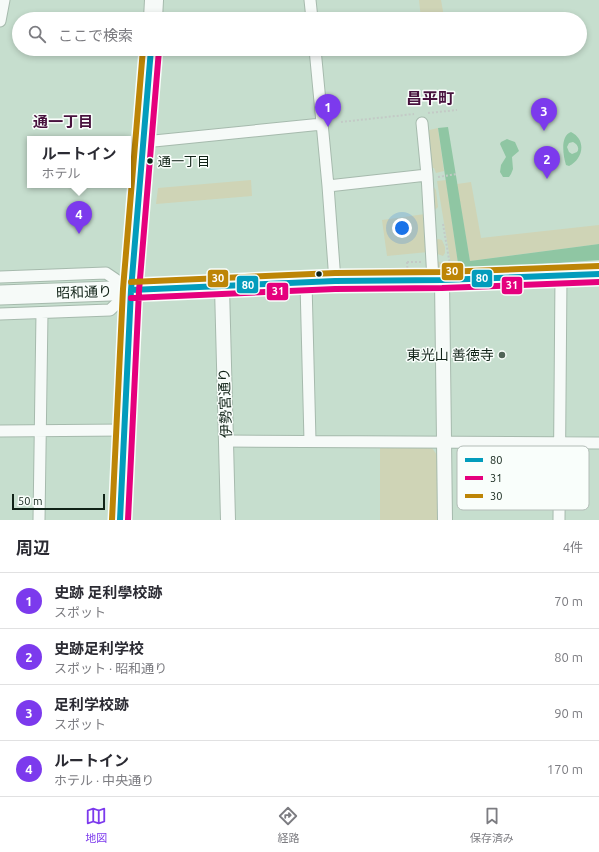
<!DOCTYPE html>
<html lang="ja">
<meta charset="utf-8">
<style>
body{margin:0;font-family:Ubuntu,"Noto Sans JP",sans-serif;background:#f7f7f7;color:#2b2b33}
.scale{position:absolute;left:12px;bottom:10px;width:93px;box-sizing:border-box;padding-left:4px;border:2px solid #102217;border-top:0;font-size:11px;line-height:14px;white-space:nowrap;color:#102217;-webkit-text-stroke:3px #f9fefb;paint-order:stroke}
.you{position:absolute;left:402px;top:228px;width:14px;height:14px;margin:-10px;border:3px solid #fff;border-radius:50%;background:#1a73e8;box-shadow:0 0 0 6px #1a73e833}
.badge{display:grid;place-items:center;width:26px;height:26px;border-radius:50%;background:#7c3aed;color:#fff;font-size:13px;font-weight:700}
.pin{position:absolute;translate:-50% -33px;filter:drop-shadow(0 1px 2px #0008)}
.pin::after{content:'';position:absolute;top:21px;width:14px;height:12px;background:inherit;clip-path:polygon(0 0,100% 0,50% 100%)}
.popup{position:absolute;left:27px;top:136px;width:104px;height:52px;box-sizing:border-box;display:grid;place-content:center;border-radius:0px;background:#fff;filter:drop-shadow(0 1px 3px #0005);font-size:13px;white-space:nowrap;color:#7c7c81}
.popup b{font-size:15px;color:#2b2b33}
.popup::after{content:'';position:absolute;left:50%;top:100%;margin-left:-8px;border:8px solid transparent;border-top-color:#fff}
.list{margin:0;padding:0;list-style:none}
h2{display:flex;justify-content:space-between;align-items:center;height:52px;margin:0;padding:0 16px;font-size:17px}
h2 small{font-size:13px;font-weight:400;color:#7c7c81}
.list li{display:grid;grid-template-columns:26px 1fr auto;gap:12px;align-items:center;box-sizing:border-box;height:56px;padding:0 16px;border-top:1px solid #e1e1e2}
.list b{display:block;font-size:15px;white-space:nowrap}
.list p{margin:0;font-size:13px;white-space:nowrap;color:#7c7c81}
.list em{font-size:13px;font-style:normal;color:#7c7c81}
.icon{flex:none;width:22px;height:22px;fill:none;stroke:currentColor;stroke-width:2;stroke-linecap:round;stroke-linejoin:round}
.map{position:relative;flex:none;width:599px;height:520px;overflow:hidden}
.search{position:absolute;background:#fff;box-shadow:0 2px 6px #0003;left:12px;right:12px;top:12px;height:44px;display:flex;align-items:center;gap:10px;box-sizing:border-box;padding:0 14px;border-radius:22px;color:#7c7c81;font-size:15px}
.sheet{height:276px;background:#fff}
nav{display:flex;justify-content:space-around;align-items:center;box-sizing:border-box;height:56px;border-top:1px solid #e1e1e2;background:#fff;font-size:11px;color:#7c7c81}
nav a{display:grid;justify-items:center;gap:2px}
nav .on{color:#7c3aed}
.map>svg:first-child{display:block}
.green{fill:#cfd4b6}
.water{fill:#8fc6a3;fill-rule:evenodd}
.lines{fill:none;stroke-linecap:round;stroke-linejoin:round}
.minor-casing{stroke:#a6baad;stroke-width:13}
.tertiary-casing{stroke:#a6baad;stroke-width:16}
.primary-casing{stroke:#a6baad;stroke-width:20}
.trunk-casing{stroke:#a6baad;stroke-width:21}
.path{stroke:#c3cac6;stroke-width:2;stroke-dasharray:2 2;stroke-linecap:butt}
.minor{stroke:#f6faf8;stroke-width:11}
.tertiary{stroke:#f6faf8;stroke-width:14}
.primary{stroke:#f6faf8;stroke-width:18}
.trunk{stroke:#f6faf8;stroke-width:19}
.path-bridge{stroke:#c3cac6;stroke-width:2;stroke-dasharray:2 2;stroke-linecap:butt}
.bus-1-casing{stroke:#f9fefb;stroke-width:9}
.bus-2-casing{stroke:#f9fefb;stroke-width:9}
.bus-3-casing{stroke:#f9fefb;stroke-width:9}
.bus-1{stroke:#029cbc;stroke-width:6}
.bus-2{stroke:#e5007d;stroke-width:6}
.bus-3{stroke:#bd8506;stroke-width:6}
.bus-dot{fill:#102217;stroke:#f9fefb;stroke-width:1.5}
.poi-dot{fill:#506457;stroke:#f9fefb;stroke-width:1.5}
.labels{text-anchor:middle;stroke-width:3;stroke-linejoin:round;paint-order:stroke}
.bus-label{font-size:13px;fill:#102217;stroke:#f9fefb;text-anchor:start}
.street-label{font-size:14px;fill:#102217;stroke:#f9fefb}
.poi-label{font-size:14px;fill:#102217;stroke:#f9fefb;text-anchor:end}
.neighbourhood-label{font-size:15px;font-weight:bold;fill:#48123e;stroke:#f9fefb}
.quarter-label{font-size:16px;font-weight:bold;fill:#48123e;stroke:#f9fefb}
.key{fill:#f9fefb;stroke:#b3bcb7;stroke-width:1}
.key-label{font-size:11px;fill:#102217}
.line-badge{stroke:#f9fefb;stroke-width:1.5}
.badge-label{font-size:11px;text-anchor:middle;font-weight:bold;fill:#fff}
</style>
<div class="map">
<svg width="599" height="520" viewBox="0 0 599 520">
<rect width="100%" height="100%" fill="#c6dece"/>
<path class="green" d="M 419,0 L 441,0 L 444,17 L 421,18 Z
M 438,128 L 444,171 L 436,173 L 434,168 L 428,168 L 425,131 Z
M 251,180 L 252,196 L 156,204 L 158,188 Z
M 446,180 L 459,270 L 455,269 L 451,265 L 437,181 Z
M 471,182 L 481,238 L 599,225 L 599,244 L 470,261 L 457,184 Z
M 433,186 L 436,190 L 438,207 L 436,209 L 432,211 Z
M 425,214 L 428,252 L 387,256 L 382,220 Z
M 438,239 L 442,240 L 445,247 L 445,253 L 443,256 L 435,253 L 434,241 Z
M 435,260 L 442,263 L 448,271 L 438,272 Z
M 380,448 L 432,448 L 437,455 L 438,520 L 380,520 Z"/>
<path class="water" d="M 448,127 L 470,261 L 599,244 L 599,260 L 459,270 L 438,128 Z
M 571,132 C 587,140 583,159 569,166 L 566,165 C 563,155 560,136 571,132 ZM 573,142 C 577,144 580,148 577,152 L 572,154 L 569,152 L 567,147 L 569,143 Z
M 507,139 L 515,142 L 519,151 L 512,157 L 513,169 L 511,174 L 509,177 L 503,177 L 500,172 L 501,165 L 506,157 L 500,144 L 501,142 Z"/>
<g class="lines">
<defs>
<path id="minor" d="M 310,0 L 312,19
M 0,21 L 4,0
M 315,49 L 328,186 L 335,281
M 422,123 L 427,175 L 433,280
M 144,142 L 322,124
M 328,186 L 427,175
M 0,277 L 106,273 L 131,290 L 110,310 L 0,314
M 306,283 L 310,441
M 0,431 L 125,430
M 226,441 L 599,443
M 39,520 L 42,313
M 559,520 L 561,276"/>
<path id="tertiary" d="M 442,280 L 445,520
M 222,287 L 228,520"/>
<path id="primary" d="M 153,19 L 154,0
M 120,520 L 131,290 L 151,49"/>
<path id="trunk" d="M 0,295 L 222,287 L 335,281 L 442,280 L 599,274"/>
</defs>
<use href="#minor" class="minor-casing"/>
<use href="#tertiary" class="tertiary-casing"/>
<use href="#primary" class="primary-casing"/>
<use href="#trunk" class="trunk-casing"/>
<path class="path" d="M 428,113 L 457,110
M 341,122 L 414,114
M 438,177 L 457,174
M 443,224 L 450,265
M 407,262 L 422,262"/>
<use href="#minor" class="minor"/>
<use href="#tertiary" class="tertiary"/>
<use href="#primary" class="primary"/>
<use href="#trunk" class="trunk"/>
<path class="path-bridge" d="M 407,262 L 409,294"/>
<defs>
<path id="bus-1" d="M 131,290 L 335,281 L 442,280 L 599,274
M 120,520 L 131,290 L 151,49"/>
<path id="bus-2" d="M 131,298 L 335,289 L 442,288 L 599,282
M 128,520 L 139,291 L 159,50"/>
<path id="bus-3" d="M 131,282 L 335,273 L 442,272 L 599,266
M 112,520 L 123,289 L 143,49"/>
</defs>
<use href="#bus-1" class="bus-1-casing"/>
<use href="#bus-2" class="bus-2-casing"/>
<use href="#bus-3" class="bus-3-casing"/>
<use href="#bus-1" class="bus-1"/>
<use href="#bus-2" class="bus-2"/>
<use href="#bus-3" class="bus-3"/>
</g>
<g class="bus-dot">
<circle cx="150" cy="161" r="3.5"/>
<circle cx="319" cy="274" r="3.5"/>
</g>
<circle class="poi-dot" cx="502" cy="355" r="4"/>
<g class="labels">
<g class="bus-label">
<text x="158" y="166">通一丁目</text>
</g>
<g class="street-label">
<text transform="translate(84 292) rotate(-2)" y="5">昭和通り</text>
<text transform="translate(225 403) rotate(-92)" y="5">伊勢宮通り</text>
</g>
<g class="poi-label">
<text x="494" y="360">東光山 善徳寺</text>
</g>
<g class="neighbourhood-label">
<text x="63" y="127">通一丁目</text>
</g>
<g class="quarter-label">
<text x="430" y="104">昌平町</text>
</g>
</g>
<rect x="457" y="446" width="132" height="64" rx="6" class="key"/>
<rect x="465" y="458" width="18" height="4" fill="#029cbc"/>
<rect x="465" y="476" width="18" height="4" fill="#e5007d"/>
<rect x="465" y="494" width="18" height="4" fill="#bd8506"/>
<g class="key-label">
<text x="490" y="464">80</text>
<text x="490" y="482">31</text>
<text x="490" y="500">30</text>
</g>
<g class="line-badge">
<rect x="441" y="262" width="23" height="19" rx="4" fill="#bd8506"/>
<rect x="207" y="269" width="22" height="19" rx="4" fill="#bd8506"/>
<rect x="471" y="269" width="22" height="19" rx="4" fill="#029cbc"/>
<rect x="236" y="275" width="23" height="19" rx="4" fill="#029cbc"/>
<rect x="501" y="276" width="22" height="19" rx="4" fill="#e5007d"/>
<rect x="266" y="282" width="23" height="19" rx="4" fill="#e5007d"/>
</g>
<g class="badge-label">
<text x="452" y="275">30</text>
<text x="218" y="282">30</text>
<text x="482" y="282">80</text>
<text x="248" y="289">80</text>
<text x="512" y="289">31</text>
<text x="278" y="295">31</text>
</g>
</svg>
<div class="scale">50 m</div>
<div class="you"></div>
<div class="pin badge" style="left:328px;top:127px">1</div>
<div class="pin badge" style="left:547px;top:179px">2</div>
<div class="pin badge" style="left:544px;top:131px">3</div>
<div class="pin badge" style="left:79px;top:234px">4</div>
<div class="popup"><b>ルートイン</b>ホテル</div>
<div class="search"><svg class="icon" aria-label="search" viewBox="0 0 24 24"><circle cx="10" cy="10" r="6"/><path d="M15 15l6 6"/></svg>ここで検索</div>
</div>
<section class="sheet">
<h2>周辺<small>4件</small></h2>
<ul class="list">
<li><span class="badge">1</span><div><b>史跡 足利學校跡</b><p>スポット</p></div><em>70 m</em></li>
<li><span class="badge">2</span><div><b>史跡足利学校</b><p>スポット · 昭和通り</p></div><em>80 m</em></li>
<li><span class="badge">3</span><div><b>足利学校跡</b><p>スポット</p></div><em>90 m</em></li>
<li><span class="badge">4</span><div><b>ルートイン</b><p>ホテル · 中央通り</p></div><em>170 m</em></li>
</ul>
</section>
<nav>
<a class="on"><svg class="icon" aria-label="map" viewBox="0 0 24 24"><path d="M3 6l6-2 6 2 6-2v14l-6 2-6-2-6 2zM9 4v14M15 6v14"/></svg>地図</a>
<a><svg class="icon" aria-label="directions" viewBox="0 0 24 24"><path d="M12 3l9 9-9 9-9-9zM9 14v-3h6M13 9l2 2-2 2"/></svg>経路</a>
<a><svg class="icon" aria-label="saved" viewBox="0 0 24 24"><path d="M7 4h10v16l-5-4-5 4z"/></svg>保存済み</a>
</nav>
